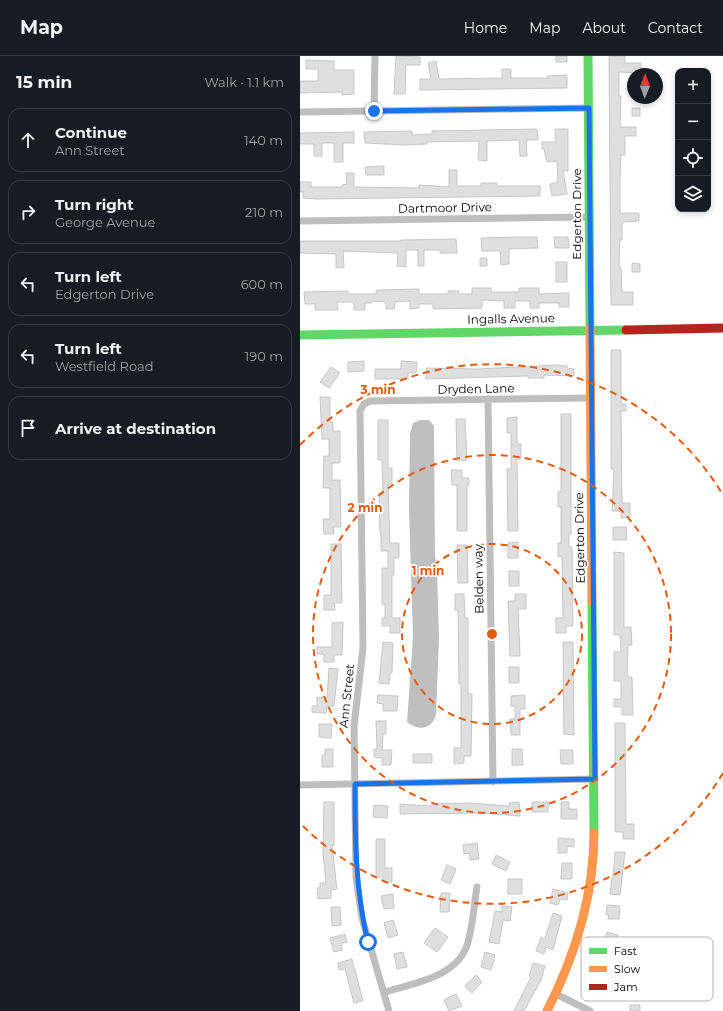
<!DOCTYPE html>
<meta charset="utf-8">
<style>
body{margin:0;font-family:Montserrat,sans-serif;background:#20242c;color:#f1f3f6}
.controls{position:absolute;right:12px;top:12px;display:grid;overflow:hidden;border-radius:8px;box-shadow:0 2px 6px #0003}
.controls button{width:36px;height:36px;display:grid;place-items:center;padding:0;border:0;border-bottom:1px solid #363941;background:#171b24;color:#f1f3f6;font:20px sans-serif}
.compass{position:absolute;left:327px;top:12px;width:36px;height:36px;border-radius:50%;background:#171b24;box-shadow:0 2px 6px #0003;rotate:1deg}
.stop{position:absolute;width:12px;height:12px;margin:-9px;border:3px solid #1a73e8;border-radius:50%;background:#fff}
.stop.end{background:#1a73e8;border-color:#fff;box-shadow:0 1px 4px #0008}
.list{margin:0;padding:0;list-style:none}
h2{display:flex;justify-content:space-between;align-items:center;height:52px;margin:0;padding:0 16px;font-size:17px}
h2 small{font-size:13px;font-weight:400;color:#9ea1a6}
.list li{display:grid;grid-template-columns:26px 1fr auto;gap:12px;align-items:center;box-sizing:border-box;height:64px;margin:0 8px 8px;padding:0 8px;border:1px solid #363941;border-radius:12px}
.list b{display:block;font-size:15px;white-space:nowrap}
.list p{margin:0;font-size:13px;white-space:nowrap;color:#9ea1a6}
.list em{font-size:13px;font-style:normal;color:#9ea1a6}
.icon{flex:none;width:22px;height:22px;fill:none;stroke:currentColor;stroke-width:2;stroke-linecap:round;stroke-linejoin:round}
.map{position:relative;flex:none;width:423px;height:955px;overflow:hidden}
header{display:flex;align-items:center;gap:24px;box-sizing:border-box;height:56px;padding:0 20px;background:#171b24;border-bottom:1px solid #363941}
header strong{font-size:19px}
nav{display:flex;gap:22px;margin-inline-start:auto;font-size:14px}
main{display:flex}
aside{flex:1;background:#171b24}
.map>svg:first-child{display:block}
.water{fill:#bfbfbf}
.building{fill:#dfdfdf;stroke:#c7c7c7}
.lines{fill:none;stroke-linecap:round;stroke-linejoin:round}
.street{stroke:#bebebe;stroke-width:7}
.fast{stroke:#63d668;stroke-width:9}
.slow{stroke:#ff974d;stroke-width:9}
.jam{stroke:#b3261e;stroke-width:9}
.route{stroke:#1a73e8;stroke-width:5}
.ring{fill:none;stroke:#e8590c;stroke-width:2;stroke-dasharray:7 5}
.labels{text-anchor:middle;stroke-width:3.5;stroke-linejoin:round;paint-order:stroke}
.street-label{font-size:12px;fill:#000;stroke:#fff}
.key{fill:#fff;stroke:#b2b2b2;stroke-width:1}
.key-label{font-size:11px;fill:#000}
.centre{fill:#e8590c;stroke:#fff;stroke-width:2}
.ring-label{font-size:12px;text-anchor:middle;font-weight:bold;fill:#e8590c;stroke:#fff;stroke-width:3.5;stroke-linejoin:round;paint-order:stroke}
</style>
<header>
<strong>Map</strong>
<nav><a>Home</a><a>Map</a><a>About</a><a>Contact</a></nav>
</header>
<main>
<aside>
<h2>15 min<small>Walk · 1.1 km</small></h2>
<ul class="list">
<li><svg class="icon" aria-label="ahead" viewBox="0 0 24 24"><path d="M12 20V5M6 11l6-6 6 6"/></svg><div><b>Continue</b><p>Ann Street</p></div><em>140 m</em></li>
<li><svg class="icon" aria-label="right" viewBox="0 0 24 24"><path d="M7 20v-9h11M14 6l5 5-5 5"/></svg><div><b>Turn right</b><p>George Avenue</p></div><em>210 m</em></li>
<li><svg class="icon" aria-label="left" viewBox="0 0 24 24"><path d="M17 20v-9H6M10 6l-5 5 5 5"/></svg><div><b>Turn left</b><p>Edgerton Drive</p></div><em>600 m</em></li>
<li><svg class="icon" aria-label="left" viewBox="0 0 24 24"><path d="M17 20v-9H6M10 6l-5 5 5 5"/></svg><div><b>Turn left</b><p>Westfield Road</p></div><em>190 m</em></li>
<li><svg class="icon" aria-label="arrive" viewBox="0 0 24 24"><path d="M6 21V4h12l-3 4 3 4H6"/></svg><div><b>Arrive at destination</b></div></li>
</ul>
</aside>
<div class="map">
<svg width="423" height="955" viewBox="0 0 423 955">
<rect width="100%" height="100%" fill="#fff"/>
<path class="water" d="M 120,364 L 129,364 L 134,370 L 135,499 L 137,514 L 139,582 L 136,659 C 131,674 118,675 107,666 L 113,581 L 109,453 L 110,378 L 113,367 Z"/>
<path class="building" d="M 96,0 L 120,1 L 120,9 L 106,9 L 105,38 L 94,38 Z
M 256,0 L 267,0 L 267,6 L 256,6 Z
M 309,0 L 325,0 L 325,7 L 341,7 L 341,17 L 319,16 L 319,40 L 321,40 L 320,71 L 336,71 L 336,80 L 325,80 L 325,99 L 321,99 L 320,120 L 320,157 L 339,157 L 339,165 L 322,166 L 322,184 L 320,184 L 319,211 L 321,211 L 322,236 L 333,236 L 333,249 L 311,249 Z
M 6,4 L 34,5 L 34,14 L 54,14 L 54,38 L 42,39 L 42,36 L 0,37 L 0,25 L 18,25 L 18,13 L 6,13 Z
M 136,5 L 139,23 L 202,22 L 202,13 L 211,13 L 211,22 L 248,22 L 247,20 L 267,19 L 267,32 L 120,34 L 120,23 L 131,23 L 128,7 Z
M 332,52 L 340,52 L 340,60 L 332,60 Z
M 237,73 L 238,84 L 226,84 L 227,100 L 220,100 L 219,84 L 187,85 L 187,105 L 178,104 L 179,85 L 127,86 L 127,88 L 105,89 L 65,87 L 64,76 L 112,75 L 112,79 L 132,78 L 132,75 Z
M 255,73 L 268,73 L 268,115 L 263,115 L 267,138 L 252,140 L 250,128 L 258,126 L 257,105 L 247,106 L 244,93 L 242,93 L 242,86 L 256,86 Z
M 54,76 L 54,87 L 43,87 L 43,106 L 34,106 L 34,87 L 22,87 L 22,100 L 14,100 L 14,88 L 0,88 L 0,77 Z
M 84,110 L 84,119 L 66,119 L 65,111 Z
M 149,114 L 157,114 L 157,130 L 181,130 L 181,127 L 197,127 L 197,130 L 240,130 L 240,140 L 16,143 L 3,142 L 3,136 L 0,136 L 0,126 L 11,126 L 11,131 L 42,131 L 42,129 L 47,128 L 46,117 L 54,117 L 54,131 L 119,132 L 119,129 L 149,131 Z
M 223,181 L 237,181 L 238,192 L 209,193 L 209,208 L 201,209 L 200,195 L 182,195 L 181,182 Z
M 254,181 L 268,181 L 269,192 L 255,192 Z
M 156,183 L 157,197 L 140,197 L 140,194 L 124,194 L 124,210 L 118,210 L 118,194 L 106,194 L 106,211 L 97,210 L 98,197 L 43,195 L 44,211 L 36,212 L 36,198 L 0,197 L 0,185 L 101,185 L 101,184 Z
M 180,202 L 187,202 L 187,210 L 180,210 Z
M 256,206 L 267,206 L 267,226 L 256,226 Z
M 332,207 L 340,208 L 340,216 L 332,216 Z
M 172,232 L 191,232 L 191,236 L 219,236 L 219,232 L 239,232 L 239,238 L 269,237 L 269,251 L 259,251 L 259,247 L 239,247 L 239,252 L 230,252 L 230,245 L 215,245 L 215,252 L 204,252 L 204,245 L 182,244 L 182,252 L 133,253 L 133,248 L 119,248 L 119,252 L 110,253 L 110,245 L 95,246 L 94,253 L 86,253 L 86,246 L 72,245 L 72,247 L 65,247 L 65,254 L 54,254 L 54,246 L 37,246 L 38,254 L 15,254 L 15,248 L 5,248 L 4,236 L 48,235 L 48,238 L 76,238 L 76,235 L 80,234 L 119,233 L 119,238 L 148,238 L 148,235 L 159,235 L 159,238 L 172,238 Z
M 311,294 L 321,294 L 321,348 L 326,348 L 326,355 L 321,355 L 322,447 L 330,447 L 330,461 L 321,462 L 321,455 L 312,455 L 314,413 L 311,413 Z
M 64,305 L 64,315 L 48,316 L 48,306 Z
M 101,305 L 117,306 L 116,317 L 108,317 L 108,323 L 75,323 L 75,313 L 101,313 Z
M 255,309 L 267,310 L 267,312 L 274,313 L 274,320 L 244,319 L 244,322 L 228,322 L 228,320 L 126,323 L 126,312 L 177,313 Z
M 31,311 L 40,317 L 29,332 L 20,326 Z
M 20,341 L 30,341 L 30,366 L 33,366 L 33,375 L 40,375 L 40,407 L 32,407 L 32,424 L 40,424 L 41,471 L 33,471 L 34,478 L 24,478 L 23,463 L 30,463 L 30,432 L 23,432 L 24,400 L 29,400 L 29,383 L 22,383 Z
M 261,358 L 271,358 L 271,478 L 269,478 L 269,491 L 272,491 L 273,570 L 266,570 L 266,577 L 256,577 L 256,562 L 263,562 L 262,500 L 258,501 L 258,487 L 261,487 L 261,451 L 258,451 L 258,436 L 261,436 Z
M 217,361 L 217,388 L 221,388 L 221,403 L 217,403 L 218,475 L 208,475 L 207,413 L 211,413 L 211,377 L 207,377 L 207,362 Z
M 156,363 L 165,363 L 167,404 L 157,405 Z
M 78,364 L 88,364 L 88,412 L 92,412 L 92,428 L 88,428 L 90,487 L 99,487 L 99,502 L 94,502 L 94,519 L 92,519 L 92,562 L 100,562 L 100,577 L 90,577 L 90,570 L 82,570 L 82,562 L 85,562 L 85,548 L 82,548 L 82,512 L 88,512 L 88,495 L 81,495 L 81,477 L 80,478 L 79,438 L 83,438 L 82,404 L 78,404 Z
M 151,414 L 162,414 L 162,422 L 169,422 L 169,429 L 167,429 L 167,475 L 157,475 L 157,429 L 152,429 Z
M 313,471 L 326,471 L 327,484 L 313,484 Z
M 218,486 L 218,502 L 208,502 L 208,487 Z
M 31,488 L 41,488 L 42,547 L 34,547 L 35,554 L 24,554 L 24,539 L 31,539 Z
M 157,489 L 167,489 L 168,527 L 158,527 Z
M 314,496 L 324,497 L 324,571 L 331,571 L 332,589 L 328,589 L 327,617 L 329,621 L 332,621 L 333,659 L 322,659 L 322,651 L 314,651 L 314,643 L 321,643 L 321,625 L 314,625 L 314,596 L 321,596 L 320,579 L 314,579 Z
M 209,515 L 219,515 L 219,530 L 209,530 Z
M 155,538 L 164,538 L 165,562 L 168,562 L 168,638 L 172,638 L 171,700 L 164,700 L 164,707 L 154,708 L 154,692 L 161,692 L 161,628 L 159,628 L 158,554 L 155,554 Z
M 215,538 L 226,538 L 226,553 L 218,553 L 220,600 L 210,600 L 208,545 L 215,545 Z
M 43,566 L 42,599 L 34,599 L 34,606 L 24,606 L 24,598 L 17,598 L 17,591 L 32,591 L 32,567 Z
M 83,586 L 93,587 L 92,617 L 90,617 L 89,628 L 79,627 Z
M 263,586 L 273,586 L 274,679 L 264,678 Z
M 209,611 L 219,611 L 219,627 L 209,627 Z
M 29,612 L 38,613 L 34,650 L 27,650 L 26,657 L 12,656 L 12,650 L 17,650 L 17,641 L 27,642 Z
M 78,639 L 98,640 L 97,655 L 83,655 L 83,648 L 77,647 Z
M 225,639 L 225,653 L 220,653 L 220,679 L 211,679 L 210,663 L 215,663 L 215,650 L 211,650 L 211,640 Z
M 76,665 L 86,665 L 86,678 L 83,678 L 82,694 L 92,694 L 91,709 L 82,709 L 82,702 L 74,701 L 74,693 L 77,693 Z
M 315,667 L 325,667 L 326,768 L 334,768 L 334,783 L 323,783 L 323,776 L 315,776 Z
M 19,668 L 32,668 L 31,682 L 19,681 Z
M 25,693 L 33,693 L 33,711 L 22,711 L 22,699 L 25,699 Z
M 212,693 L 222,693 L 223,709 L 212,709 Z
M 260,694 L 273,694 L 273,708 L 261,708 Z
M 113,698 L 132,698 L 132,707 L 113,707 Z
M 24,746 L 34,746 L 34,789 L 32,789 L 37,833 L 31,834 L 31,842 L 18,843 L 17,832 L 20,832 L 20,827 L 26,827 L 23,798 Z
M 219,746 L 220,760 L 180,757 L 100,758 L 100,748 L 132,750 L 132,748 L 169,747 L 209,750 L 209,747 Z
M 232,746 L 248,746 L 248,756 L 232,756 Z
M 261,746 L 269,746 L 269,753 L 277,753 L 277,763 L 261,763 Z
M 74,749 L 88,750 L 87,762 L 73,761 Z
M 258,782 L 274,783 L 274,791 L 267,790 L 267,797 L 258,797 Z
M 76,783 L 85,783 L 85,812 L 92,812 L 92,826 L 83,826 L 83,821 L 76,821 Z
M 177,787 L 179,803 L 170,804 L 169,797 L 164,798 L 163,789 Z
M 315,796 L 325,796 L 320,839 L 310,838 L 312,822 L 313,822 Z
M 196,799 L 210,806 L 206,815 L 192,808 Z
M 262,807 L 272,807 L 272,823 L 261,823 Z
M 147,809 L 156,813 L 150,828 L 141,824 Z
M 208,823 L 222,823 L 222,838 L 208,838 Z
M 253,833 L 268,837 L 267,844 L 260,843 L 258,849 L 250,847 Z
M 141,837 L 150,837 L 149,856 L 140,856 Z
M 93,838 L 94,852 L 84,853 L 81,840 Z
M 307,849 L 320,850 L 319,863 L 308,863 L 309,859 L 306,859 Z
M 202,850 L 212,851 L 210,865 L 203,864 L 199,888 L 189,886 L 195,855 L 202,856 Z
M 31,851 L 40,851 L 41,869 L 32,870 Z
M 253,857 L 262,860 L 253,894 L 246,891 L 244,898 L 236,895 L 241,881 L 245,883 Z
M 93,864 L 98,879 L 88,882 L 84,867 Z
M 135,872 L 148,881 L 137,896 L 124,887 Z
M 307,876 L 318,879 L 314,894 L 297,889 L 299,882 L 305,883 Z
M 45,878 L 47,886 L 41,887 L 42,894 L 34,896 L 30,882 Z
M 103,896 L 107,911 L 97,913 L 94,898 Z
M 185,896 L 195,899 L 191,914 L 181,911 Z
M 52,903 L 63,945 L 54,947 L 45,913 L 39,914 L 38,907 Z
M 233,907 L 245,910 L 241,924 L 224,955 L 214,955 L 231,921 L 229,920 Z
M 176,919 L 182,926 L 172,937 L 165,930 Z
M 156,938 L 162,950 L 149,955 L 144,944 Z
M 330,949 L 340,949 L 340,955 L 330,955 Z"/>
<g class="lines">
<path class="street" d="M 74,55 L 75,0
M 0,56 L 289,52
M 0,165 L 289,161
M 188,343 L 193,726
M 0,729 L 295,723
M 85,936 C 114,927 159,921 168,886 C 173,868 174,849 177,831
M 256,938 L 290,955
M 89,955 L 62,862 L 56,821 L 54,670 L 63,592 L 60,355 L 64,348 L 70,345 L 290,342"/>
<path class="fast" d="M 288,0 L 290,272
M 0,279 L 326,274
M 292,545 L 294,777"/>
<path class="slow" d="M 290,272 L 292,545
M 247,955 C 275,900 294,839 294,777"/>
<path class="jam" d="M 326,274 L 423,272"/>
</g>
<g class="lines">
<path class="route" d="M 68,886 C 55,834 55,781 55,728 L 295,723 L 289,52 L 74,55"/>
</g>
<g class="ring">
<circle cx="192" cy="578" r="90"/>
<circle cx="192" cy="578" r="179"/>
<path d="M423 717A269 269 0 0 1 0 767M0 389A269 269 0 0 1 423 439"/>
</g>
<g class="labels">
<g class="street-label">
<text transform="translate(145 152) rotate(-1)" y="4">Dartmoor Drive</text>
<text transform="translate(277 158) rotate(-90)" y="4">Edgerton Drive</text>
<text transform="translate(211 263) rotate(-1)" y="4">Ingalls Avenue</text>
<text transform="translate(176 333) rotate(-1)" y="4">Dryden Lane</text>
<text transform="translate(280 482) rotate(-91)" y="4">Edgerton Drive</text>
<text transform="translate(179 523) rotate(-91)" y="4">Belden way</text>
<text transform="translate(47 640) rotate(-84)" y="4">Ann Street</text>
</g>
</g>
<rect x="281" y="881" width="132" height="64" rx="6" class="key"/>
<rect x="289" y="892" width="18" height="6" fill="#63d668"/>
<rect x="289" y="910" width="18" height="6" fill="#ff974d"/>
<rect x="289" y="928" width="18" height="6" fill="#b3261e"/>
<g class="key-label">
<text x="314" y="899">Fast</text>
<text x="314" y="917">Slow</text>
<text x="314" y="935">Jam</text>
</g>
<circle cx="192" cy="578" r="6" class="centre"/>
<g class="ring-label">
<text x="78" y="338">3 min</text>
<text x="65" y="456">2 min</text>
<text x="128" y="519">1 min</text>
</g>
</svg>
<div class="controls">
<button>+</button>
<button>−</button>
<button><svg class="icon" aria-label="locate" viewBox="0 0 24 24"><circle cx="12" cy="12" r="6"/><path d="M12 2v4M12 18v4M2 12h4M18 12h4"/></svg></button>
<button><svg class="icon" aria-label="layers" viewBox="0 0 24 24"><path d="M12 4l9 5-9 5-9-5zM3 14l9 5 9-5"/></svg></button>
</div>
<svg class="compass" viewBox="-18 -18 36 36"><path d="M0-13l5 13h-10z" fill="#e53935"/><path d="M0 13l5-13h-10z" fill="#9ea1a6"/></svg>
<div class="stop" style="left:68px;top:886px"></div>
<div class="stop end" style="left:74px;top:55px"></div>
</div>
</main>
